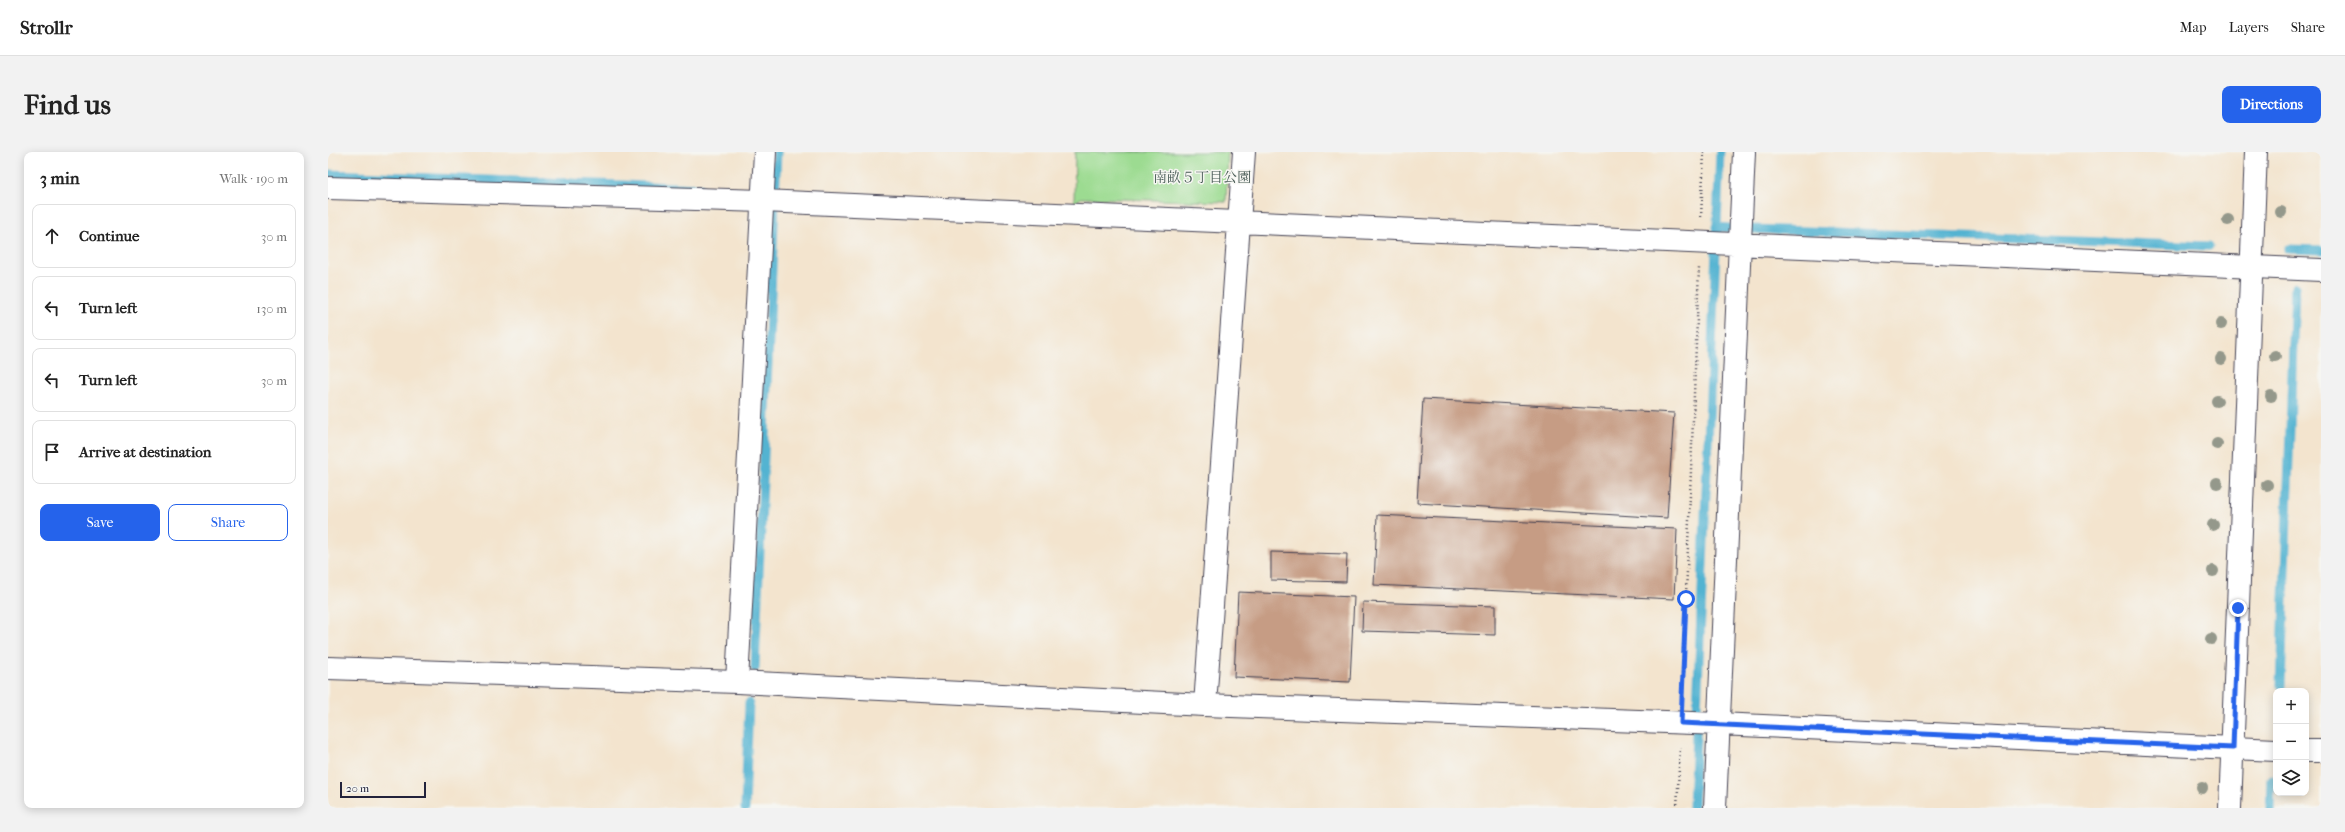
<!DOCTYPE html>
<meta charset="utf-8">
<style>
body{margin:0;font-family:"IM FELL French Canon","Noto Serif JP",serif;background:#f2f2f2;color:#222}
.controls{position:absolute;right:12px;bottom:12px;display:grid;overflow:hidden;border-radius:8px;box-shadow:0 2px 10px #0003}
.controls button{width:36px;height:36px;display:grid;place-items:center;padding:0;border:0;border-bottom:1px solid #e0e0e0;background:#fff;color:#222;font:20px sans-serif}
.scale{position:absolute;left:12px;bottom:10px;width:86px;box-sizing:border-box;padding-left:4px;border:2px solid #22223b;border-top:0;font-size:11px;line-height:14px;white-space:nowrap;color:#22223b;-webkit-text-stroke:3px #f6f6f2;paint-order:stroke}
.stop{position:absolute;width:12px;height:12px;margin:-9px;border:3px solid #2563eb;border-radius:50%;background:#fff}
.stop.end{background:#2563eb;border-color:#fff;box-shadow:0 1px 4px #0008}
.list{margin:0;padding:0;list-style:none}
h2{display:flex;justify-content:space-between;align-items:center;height:52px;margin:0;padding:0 16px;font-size:17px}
h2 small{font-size:13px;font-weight:400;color:#767676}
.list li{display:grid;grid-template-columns:26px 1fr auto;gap:12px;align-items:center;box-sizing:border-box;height:64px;margin:0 8px 8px;padding:0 8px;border:1px solid #e0e0e0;border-radius:8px}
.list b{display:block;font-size:15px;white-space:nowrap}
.list em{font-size:13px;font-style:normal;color:#767676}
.actions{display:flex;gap:8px;padding:12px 16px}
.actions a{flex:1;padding:9px 0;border:1px solid #2563eb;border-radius:8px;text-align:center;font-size:14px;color:#2563eb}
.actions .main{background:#2563eb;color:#fff}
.icon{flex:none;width:22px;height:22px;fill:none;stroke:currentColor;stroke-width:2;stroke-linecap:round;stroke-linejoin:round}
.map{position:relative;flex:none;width:1993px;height:656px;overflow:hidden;border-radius:8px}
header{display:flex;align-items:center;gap:24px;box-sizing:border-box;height:56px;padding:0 20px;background:#fff;border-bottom:1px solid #e0e0e0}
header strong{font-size:19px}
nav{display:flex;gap:22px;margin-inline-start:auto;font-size:14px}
.intro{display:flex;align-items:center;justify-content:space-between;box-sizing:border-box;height:96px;padding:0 24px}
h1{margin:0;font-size:28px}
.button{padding:10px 18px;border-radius:8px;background:#2563eb;color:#fff;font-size:14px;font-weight:700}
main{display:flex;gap:24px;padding:0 24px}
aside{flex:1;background:#fff;border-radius:8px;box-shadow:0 2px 10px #0003}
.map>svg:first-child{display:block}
.green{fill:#9cdb91;stroke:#5f7e66}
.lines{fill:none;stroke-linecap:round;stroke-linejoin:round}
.stream{stroke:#52b3d1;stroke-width:9}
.building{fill:#c69c84}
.minor-casing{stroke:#413f51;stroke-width:24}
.tertiary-casing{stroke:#413f51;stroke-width:24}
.path{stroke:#413f51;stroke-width:2.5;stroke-dasharray:1 3;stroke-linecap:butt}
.minor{stroke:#fff;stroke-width:22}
.tertiary{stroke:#fff;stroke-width:22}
.tree{fill:#94988b}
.route{stroke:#2563eb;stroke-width:5}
.labels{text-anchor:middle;stroke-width:3;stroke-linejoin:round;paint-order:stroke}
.park-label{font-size:14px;fill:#475a55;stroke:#f6f6f2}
</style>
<header>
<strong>Strollr</strong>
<nav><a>Map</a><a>Layers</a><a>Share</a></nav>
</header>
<div class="intro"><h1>Find us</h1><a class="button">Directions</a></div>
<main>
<aside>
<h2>3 min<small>Walk · 190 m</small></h2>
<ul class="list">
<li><svg class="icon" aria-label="ahead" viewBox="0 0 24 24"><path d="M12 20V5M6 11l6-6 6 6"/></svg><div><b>Continue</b></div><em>30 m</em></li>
<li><svg class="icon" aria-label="left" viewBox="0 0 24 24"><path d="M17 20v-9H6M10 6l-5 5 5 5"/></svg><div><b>Turn left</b></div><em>130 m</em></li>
<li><svg class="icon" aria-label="left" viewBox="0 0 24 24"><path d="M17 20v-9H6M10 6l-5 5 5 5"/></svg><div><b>Turn left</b></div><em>30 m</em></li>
<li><svg class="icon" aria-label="arrive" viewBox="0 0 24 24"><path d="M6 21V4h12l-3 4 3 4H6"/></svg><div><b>Arrive at destination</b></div></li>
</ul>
<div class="actions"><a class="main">Save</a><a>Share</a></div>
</aside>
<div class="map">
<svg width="1993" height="656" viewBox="0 0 1993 656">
<rect width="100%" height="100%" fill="#f6f6f2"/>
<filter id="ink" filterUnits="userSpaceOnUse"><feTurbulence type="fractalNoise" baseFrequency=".025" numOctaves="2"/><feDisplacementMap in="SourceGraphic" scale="8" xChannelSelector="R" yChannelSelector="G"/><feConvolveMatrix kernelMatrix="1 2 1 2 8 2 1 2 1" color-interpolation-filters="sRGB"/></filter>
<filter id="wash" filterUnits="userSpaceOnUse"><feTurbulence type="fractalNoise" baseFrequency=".012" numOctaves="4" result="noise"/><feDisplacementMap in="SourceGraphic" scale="16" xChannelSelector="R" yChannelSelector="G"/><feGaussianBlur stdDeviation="0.9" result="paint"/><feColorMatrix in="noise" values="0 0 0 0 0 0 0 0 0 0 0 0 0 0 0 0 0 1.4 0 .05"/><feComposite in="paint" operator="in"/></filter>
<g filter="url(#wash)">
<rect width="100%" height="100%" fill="#f3e4ce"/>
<path class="green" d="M 747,0 L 900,0 L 898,50 L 753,46 L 746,51 Z"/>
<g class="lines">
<path class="stream" d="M 0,22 L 372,36
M 1388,75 L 1401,76
M 1425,77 L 1881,94
M 1961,97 L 1993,98
M 427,516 L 449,0
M 1953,534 L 1967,135
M 417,656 L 421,551
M 1365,656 L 1392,0
M 1942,656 L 1943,627"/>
</g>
<g id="blocks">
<path class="building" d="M 1095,247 L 1346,261 L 1339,366 L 1089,351 Z
M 1049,363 L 1349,377 L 1346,447 L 1046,433 Z
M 943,400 L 1019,402 L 1018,430 L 943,428 Z
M 910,440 L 1026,445 L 1022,530 L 906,525 Z
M 1035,450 L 1167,454 L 1167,483 L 1034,479 Z"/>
</g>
</g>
<g filter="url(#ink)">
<use href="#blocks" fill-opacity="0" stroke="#413f51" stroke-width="1"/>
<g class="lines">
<defs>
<path id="minor" d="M 0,36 L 435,49 L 1993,118
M 0,516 L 409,530 L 877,553 L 1391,572 L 1948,598
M 409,530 L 437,0
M 877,553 L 916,0
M 1978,599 L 1993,599
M 1387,656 L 1416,0"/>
<path id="tertiary" d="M 1902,656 L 1928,0"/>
</defs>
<use href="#minor" class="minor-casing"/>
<use href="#tertiary" class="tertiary-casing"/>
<path class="path" d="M 1373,65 L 1376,0
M 1354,545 L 1371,116
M 1349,656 L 1352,596"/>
<use href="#minor" class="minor"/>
<use href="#tertiary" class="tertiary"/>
</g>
<g class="tree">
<circle cx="1953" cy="60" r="6"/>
<circle cx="1900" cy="68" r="6"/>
<circle cx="1893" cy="172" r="6"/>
<circle cx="1947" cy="204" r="6"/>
<circle cx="1893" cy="207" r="6"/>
<circle cx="1943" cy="244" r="6"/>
<circle cx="1889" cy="249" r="6"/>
<circle cx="1889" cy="292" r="6"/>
<circle cx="1889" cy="331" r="6"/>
<circle cx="1939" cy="333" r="6"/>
<circle cx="1885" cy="373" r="6"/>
<circle cx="1885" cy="419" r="6"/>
<circle cx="1883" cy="487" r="6"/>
<circle cx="1874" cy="636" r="6"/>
</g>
</g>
<g class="lines" filter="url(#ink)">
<path class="route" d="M 1358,447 L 1353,571 L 1905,596 L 1910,456"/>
</g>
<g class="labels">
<g class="park-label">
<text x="874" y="30">南畝５丁目公園</text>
</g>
</g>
</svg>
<div class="controls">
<button>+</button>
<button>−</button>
<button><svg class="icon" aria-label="layers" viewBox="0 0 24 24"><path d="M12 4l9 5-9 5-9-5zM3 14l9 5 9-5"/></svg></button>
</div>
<div class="scale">20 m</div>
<div class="stop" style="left:1358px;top:447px"></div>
<div class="stop end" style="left:1910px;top:456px"></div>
</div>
</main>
